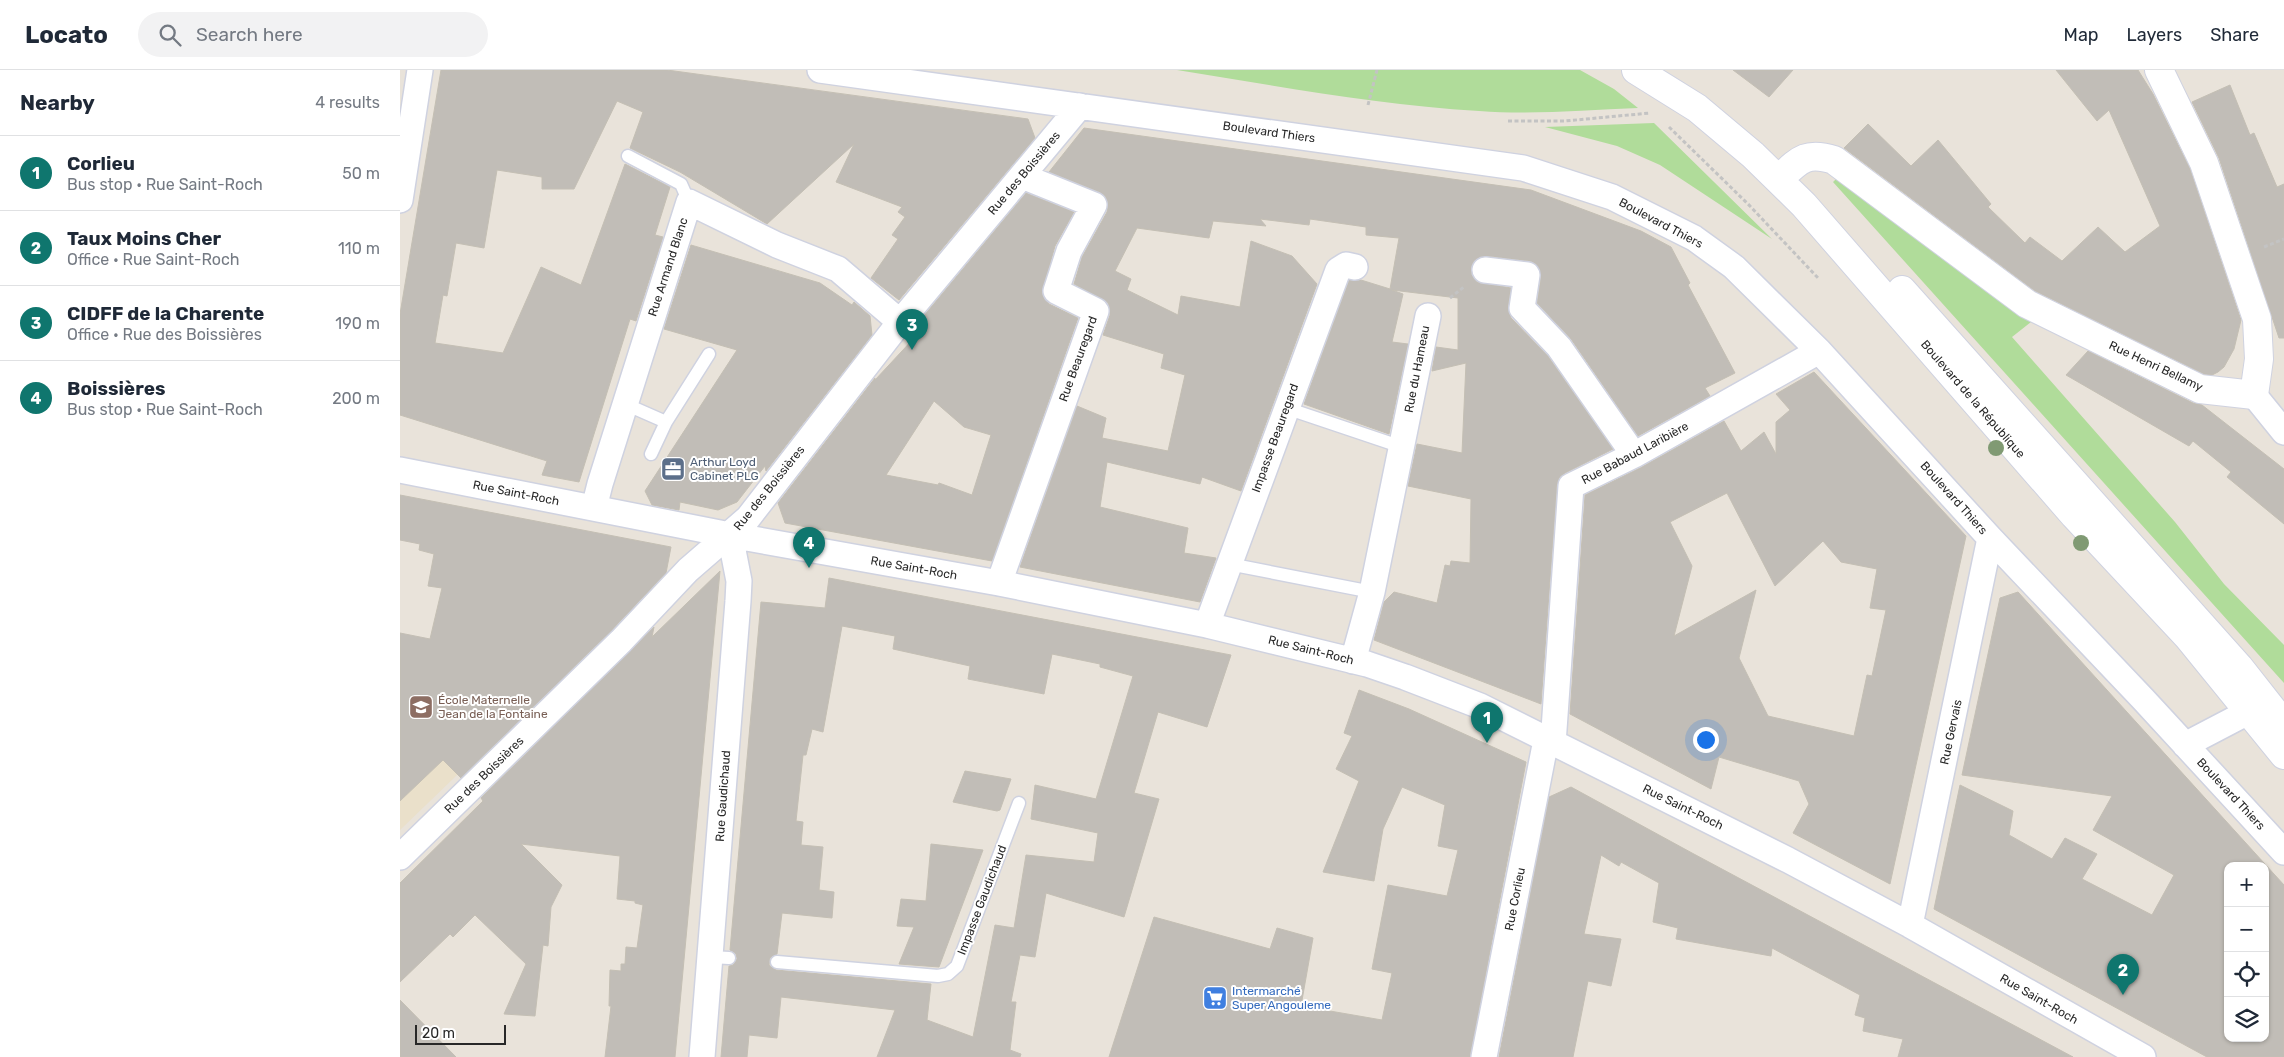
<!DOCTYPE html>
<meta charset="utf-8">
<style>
body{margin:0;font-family:Rubik,sans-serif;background:#f2f2f3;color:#1f2937}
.controls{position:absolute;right:15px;bottom:15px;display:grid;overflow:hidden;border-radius:10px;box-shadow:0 1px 4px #0004}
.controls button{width:45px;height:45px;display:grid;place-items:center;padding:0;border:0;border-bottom:1px solid #e0e1e3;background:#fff;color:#1f2937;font:25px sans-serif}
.scale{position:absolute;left:15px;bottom:12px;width:91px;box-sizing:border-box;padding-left:5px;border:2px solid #282828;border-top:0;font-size:14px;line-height:18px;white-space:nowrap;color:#282828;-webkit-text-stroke:4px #fff;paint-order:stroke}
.you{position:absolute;left:1305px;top:669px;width:18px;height:18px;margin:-12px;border:4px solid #fff;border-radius:50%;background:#1a73e8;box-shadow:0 0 0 8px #1a73e833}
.badge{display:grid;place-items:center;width:32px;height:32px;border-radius:50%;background:#0f766e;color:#fff;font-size:16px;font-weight:700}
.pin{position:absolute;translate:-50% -41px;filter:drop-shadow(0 1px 2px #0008)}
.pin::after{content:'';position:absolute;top:26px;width:18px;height:15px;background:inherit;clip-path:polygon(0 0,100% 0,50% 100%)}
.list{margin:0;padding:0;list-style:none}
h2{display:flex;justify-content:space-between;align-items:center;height:65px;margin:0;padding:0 20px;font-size:21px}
h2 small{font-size:16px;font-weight:400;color:#747a83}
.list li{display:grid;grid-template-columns:32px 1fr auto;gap:15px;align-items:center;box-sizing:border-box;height:75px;padding:0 20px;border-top:1px solid #e0e1e3}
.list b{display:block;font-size:19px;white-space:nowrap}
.list p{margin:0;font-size:16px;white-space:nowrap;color:#747a83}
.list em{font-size:16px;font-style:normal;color:#747a83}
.icon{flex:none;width:28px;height:28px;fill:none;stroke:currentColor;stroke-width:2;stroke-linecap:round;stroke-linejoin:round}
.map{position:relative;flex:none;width:1884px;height:987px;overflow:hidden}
header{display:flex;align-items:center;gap:30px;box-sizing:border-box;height:70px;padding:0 25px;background:#fff;border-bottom:1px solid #e0e1e3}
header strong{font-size:24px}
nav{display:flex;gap:28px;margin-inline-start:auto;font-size:18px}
.search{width:350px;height:45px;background:#f2f2f3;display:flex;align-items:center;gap:12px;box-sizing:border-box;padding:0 18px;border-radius:28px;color:#747a83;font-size:19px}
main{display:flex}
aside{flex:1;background:#fff}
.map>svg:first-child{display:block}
.education{fill:#eae0ca}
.green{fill:#b0dc9a}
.building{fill:#c1bdb7;stroke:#c4bfb4;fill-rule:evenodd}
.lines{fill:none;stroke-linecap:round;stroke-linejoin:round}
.lane-casing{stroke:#cfd2e0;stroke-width:15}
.street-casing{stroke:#cfd2e0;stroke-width:28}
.secondary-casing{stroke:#cfd2e0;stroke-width:30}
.path{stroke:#c3c3c3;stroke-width:3;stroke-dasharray:4 2.5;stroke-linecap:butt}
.lane{stroke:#fff;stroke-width:12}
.street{stroke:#fff;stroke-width:25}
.secondary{stroke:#fff;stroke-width:28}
.tree{fill:#809a73}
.labels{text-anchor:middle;stroke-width:4;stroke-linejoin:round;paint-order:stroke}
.street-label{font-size:12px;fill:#282828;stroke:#fff}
.service-label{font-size:12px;fill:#4e5e75;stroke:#fff;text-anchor:start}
.education-label{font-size:12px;fill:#785e54;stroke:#fff;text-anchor:start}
.shop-label{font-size:12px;fill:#366cbe;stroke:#fff;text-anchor:start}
</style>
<header>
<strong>Locato</strong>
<div class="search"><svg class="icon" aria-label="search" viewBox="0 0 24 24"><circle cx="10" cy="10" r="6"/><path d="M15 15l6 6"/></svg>Search here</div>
<nav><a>Map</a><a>Layers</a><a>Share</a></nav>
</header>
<main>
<aside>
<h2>Nearby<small>4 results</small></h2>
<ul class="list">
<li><span class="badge">1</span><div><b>Corlieu</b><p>Bus stop · Rue Saint-Roch</p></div><em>50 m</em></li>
<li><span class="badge">2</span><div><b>Taux Moins Cher</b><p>Office · Rue Saint-Roch</p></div><em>110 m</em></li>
<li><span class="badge">3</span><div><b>CIDFF de la Charente</b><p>Office · Rue des Boissières</p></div><em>190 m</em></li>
<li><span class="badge">4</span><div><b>Boissières</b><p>Bus stop · Rue Saint-Roch</p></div><em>200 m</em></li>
</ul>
</aside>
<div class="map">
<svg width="1884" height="987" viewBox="0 0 1884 987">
<rect width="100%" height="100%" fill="#e9e3da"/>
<path class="education" d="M 0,595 L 83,680 L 0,760 Z"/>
<path class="green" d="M 777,0 L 1180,0 L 1214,19 L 1238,38 C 1185,40 1132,45 1079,41 C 977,35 877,16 777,0 Z
M 1254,53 L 1372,169 L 1260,95 L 1217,76 L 1145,57 Z
M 1438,107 L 1498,155 L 1631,252 L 1612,267 L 1775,452 L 1824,514 L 1884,575 L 1884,613 L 1433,112 Z"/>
<path class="building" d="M 41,0 L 267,0 L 628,49 L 635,68 L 499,230 L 471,208 L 498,169 L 492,165 L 505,147 L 498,142 L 502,137 L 436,112 L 454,74 L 367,154 L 280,102 L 230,78 L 243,42 L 217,31 L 174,119 L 142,119 L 142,107 L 97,100 L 84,178 L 56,173 L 47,226 L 43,225 L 35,273 L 103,283 L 141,197 L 181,215 L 225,94 L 270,117 L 255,165 L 263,167 L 236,251 L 230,249 L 179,412 L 142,405 L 147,391 L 0,345 L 0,244 Z
M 1333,0 L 1393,0 L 1369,27 Z
M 1656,0 L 1738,0 L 1753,24 L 1790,99 L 1841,250 L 1834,279 L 1824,297 L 1818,302 L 1812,305 L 1804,304 L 1635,221 L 1444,78 L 1468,54 L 1511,96 L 1538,70 L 1591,134 L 1588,137 L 1625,173 L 1630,167 L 1662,191 L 1698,157 L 1725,182 L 1760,156 L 1709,40 L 1697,51 Z
M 1830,15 L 1850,65 L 1854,63 L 1877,117 L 1884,114 L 1884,268 L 1879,268 L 1819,88 L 1792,32 Z
M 684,58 L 1131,120 L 1241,161 L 1271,177 L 1290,213 L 1288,215 L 1335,303 L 1305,318 L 1310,326 L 1238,366 L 1171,269 L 1137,233 L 1141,207 L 1136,194 L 1129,191 L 1086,186 L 1074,191 L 1071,198 L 1072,205 L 1077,212 L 1111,218 L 1108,236 L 1111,248 L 1148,286 L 1213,379 L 1165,403 L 1159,408 L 1157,415 L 1141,634 L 974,570 L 984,532 L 994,522 L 1037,533 L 1045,495 L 1050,496 L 1051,491 L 1070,493 L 1071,429 L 1008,416 L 1017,374 L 1062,383 L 1066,293 L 1032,301 L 1036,277 L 1058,280 L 1058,228 L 992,220 L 1003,224 L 992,272 L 1008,274 L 989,364 L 904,334 L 949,210 L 961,210 L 990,219 L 999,168 L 966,165 L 966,157 L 910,149 L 909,155 L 860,149 L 866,156 L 813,151 L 809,168 L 737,158 L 715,201 L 731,209 L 727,220 L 778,245 L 781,226 L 840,237 L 851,171 L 892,186 L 917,214 L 841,421 L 802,407 L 800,414 L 707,392 L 700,437 L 788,458 L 784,483 L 816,488 L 800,532 L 620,497 L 677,336 L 706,348 L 702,368 L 768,381 L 785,305 L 761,298 L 764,284 L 703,265 L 710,245 L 708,233 L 674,214 L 682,187 L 707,142 L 708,134 L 705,126 L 699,122 L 649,102 Z
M 626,123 L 674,142 L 655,176 L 642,223 L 649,234 L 678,248 L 592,491 L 385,453 L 378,433 L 475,308 L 475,310 L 529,252 L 522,248 ZM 534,331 L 564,357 L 591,365 L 572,425 L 539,413 L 538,415 L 486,405 Z
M 291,175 L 420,213 L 452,235 L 454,232 L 470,246 L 472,265 L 366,401 L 365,396 L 337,432 L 318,440 L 280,432 L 279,440 L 252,435 L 245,421 L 337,280 L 264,259 Z
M 1688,281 L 1793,333 L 1802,335 L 1884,399 L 1884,454 L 1827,407 L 1831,402 L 1793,371 L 1789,376 L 1666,305 Z
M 1414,302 L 1566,466 L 1490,814 L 1393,763 L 1409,734 L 1399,711 L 1319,687 L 1311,719 L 1170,644 L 1185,425 L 1240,398 L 1324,351 L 1341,381 L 1364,362 L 1376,384 L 1376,352 L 1390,340 L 1376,324 ZM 1327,423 L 1375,516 L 1423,471 L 1441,492 L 1477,499 L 1470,538 L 1486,540 L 1472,606 L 1467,605 L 1454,666 L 1368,646 L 1339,588 L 1356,520 L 1274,566 L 1292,496 L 1270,452 Z
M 0,425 L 271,477 L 266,503 L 211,561 L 61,708 L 43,690 L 0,731 L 0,563 L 30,569 L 42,518 L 28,516 L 34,484 L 19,480 L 20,474 L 0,470 Z
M 320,501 L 275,987 L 205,987 L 211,936 L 209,936 L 210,900 L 221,901 L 221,894 L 225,894 L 226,877 L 237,878 L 243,835 L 235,833 L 235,831 L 217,829 L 220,786 L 121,774 L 162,815 L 151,837 L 148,876 L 143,875 L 135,946 L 104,944 L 126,894 L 75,845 L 53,867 L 50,864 L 0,912 L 0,813 L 83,731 L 81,728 L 254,557 L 252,567 Z
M 429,508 L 831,585 L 807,657 L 758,642 L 734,723 L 759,729 L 724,847 L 646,823 L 635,887 L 620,885 L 611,932 L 616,932 L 610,980 L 621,984 L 620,987 L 477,987 L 495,940 L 381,927 L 377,968 L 349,965 L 347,987 L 321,987 L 329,896 L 333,895 L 337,889 L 336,884 L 330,880 L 361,532 L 425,538 ZM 442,556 L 495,566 L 493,579 L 570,596 L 568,609 L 644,624 L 652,584 L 700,594 L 700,597 L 733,606 L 696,729 L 635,715 L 631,749 L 698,763 L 694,792 L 626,785 L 614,858 L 595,855 L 573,967 L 527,950 L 531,914 L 376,900 L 369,895 L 370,888 L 377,884 L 382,843 L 432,848 L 434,822 L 419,820 L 423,777 L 401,775 L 403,752 L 396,751 L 403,685 L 406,685 L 412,659 L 423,662 Z
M 1618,522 L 1884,815 L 1884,987 L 1807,987 L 1534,839 L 1560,715 L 1613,741 L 1609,765 L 1652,789 L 1665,768 L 1697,784 L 1682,809 L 1752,845 L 1774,805 L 1693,760 L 1712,726 L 1562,705 L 1600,528 ZM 1828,796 L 1865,796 L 1865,968 L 1828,968 Z
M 959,620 L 1009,639 L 1126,692 L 1070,987 L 709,987 L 754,847 L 870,879 L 877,858 L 913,868 L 901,936 L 982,950 L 992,903 L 972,899 L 988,815 L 1047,826 L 1058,780 L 1038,776 L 1045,735 L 1002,717 L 983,759 L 974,811 L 923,802 L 959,711 L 936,699 L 952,666 L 944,663 Z
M 565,701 L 611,709 L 600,740 L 597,741 L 553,732 Z
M 1171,717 L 1292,783 L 1673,987 L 1498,987 L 1503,969 L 1463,961 L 1465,948 L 1455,945 L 1460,925 L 1372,878 L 1371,886 L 1276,869 L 1278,858 L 1253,852 L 1259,813 L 1221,792 L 1219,796 L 1201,785 L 1184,864 L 1221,869 L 1211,916 L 1188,911 L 1173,987 L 1099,987 L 1149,727 Z
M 531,774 L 583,780 L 539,897 L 499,894 L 514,857 L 497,856 L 501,829 L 526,831 Z
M 0,930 L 56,987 L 0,987 Z"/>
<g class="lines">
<defs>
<path id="lane" d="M 228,86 L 281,114 L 289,132
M 225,334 L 266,352
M 886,338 L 1002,377
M 251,384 L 266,352 L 309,284
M 829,494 L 972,522
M 311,887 L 329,888
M 377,892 L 538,906 L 548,904 L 557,896 L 619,733"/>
<path id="street" d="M 420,0 L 1123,98 L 1212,127 L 1294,168 L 1334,197 L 1419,281 L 1590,468 L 1743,629 L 1884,782
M 0,130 L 20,0
M 1085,200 L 1127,205 L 1122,238 L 1159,277 L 1234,385
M 1854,325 L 1884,362
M 0,400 L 330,465 L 599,513 L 807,555 L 967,594 L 1005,607 L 1080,636 L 1388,790 L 1510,855 L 1743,987
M 194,438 L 200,414 L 289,132 L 377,175 L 438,199 L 500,252
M 599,513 L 696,241 L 656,221 L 669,181 L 694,135 L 622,106
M 807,555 L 938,200 L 946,195 L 955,197
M 953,591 L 972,522 L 1028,246
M 1153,674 L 1171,416 L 1234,385 L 1419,281
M 1785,675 L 1850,641
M 0,787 L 221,571 L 288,500 L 348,448 L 500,252 L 680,36
M 1510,855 L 1590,468
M 302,987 L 338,531 L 339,511 L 330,465
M 1084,987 L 1146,670"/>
<path id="secondary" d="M 1236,0 L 1297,38 L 1353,85 L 1404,135 L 1674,445 L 1788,567 L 1884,685
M 1379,109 C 1399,90 1406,81 1434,90 L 1627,234 L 1800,319 L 1854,325 L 1859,289 L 1857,249 L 1804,93 L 1759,0
M 1502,220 L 1839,597 L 1884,654"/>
</defs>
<use href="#lane" class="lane-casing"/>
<use href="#street" class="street-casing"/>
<use href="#secondary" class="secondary-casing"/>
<path class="path" d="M 968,35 L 977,0
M 1108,51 L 1165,51 L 1250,43
M 1269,57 L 1348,134 L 1419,209
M 1864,177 L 1884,169
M 1050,228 L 1065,216"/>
<use href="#lane" class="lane"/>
<use href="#street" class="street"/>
<use href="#secondary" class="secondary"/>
</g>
<g class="tree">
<circle cx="1596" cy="378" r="8"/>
<circle cx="1681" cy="473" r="8"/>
</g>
<defs>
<symbol id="office-square" viewBox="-11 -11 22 22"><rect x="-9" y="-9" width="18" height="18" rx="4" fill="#5c6f8a" stroke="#fff"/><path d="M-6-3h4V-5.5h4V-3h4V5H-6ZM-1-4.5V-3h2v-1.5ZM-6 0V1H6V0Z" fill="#fff"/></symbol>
<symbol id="school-square" viewBox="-11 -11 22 22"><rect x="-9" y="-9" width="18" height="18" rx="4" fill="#8d6e63" stroke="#fff"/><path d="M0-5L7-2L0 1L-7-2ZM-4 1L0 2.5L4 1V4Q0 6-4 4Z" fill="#fff"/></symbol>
<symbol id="supermarket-square" viewBox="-11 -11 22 22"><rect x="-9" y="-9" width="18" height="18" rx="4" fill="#3f7fe0" stroke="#fff"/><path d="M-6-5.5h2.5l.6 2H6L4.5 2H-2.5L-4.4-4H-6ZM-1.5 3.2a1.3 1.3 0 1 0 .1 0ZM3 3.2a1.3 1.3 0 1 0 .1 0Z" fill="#fff"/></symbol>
</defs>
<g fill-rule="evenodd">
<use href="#office-square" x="259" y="385" width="28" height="28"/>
<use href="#school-square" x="7" y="623" width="28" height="28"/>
<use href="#supermarket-square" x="801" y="914" width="28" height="28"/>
</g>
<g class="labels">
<g class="street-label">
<text transform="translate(869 62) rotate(8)" y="4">Boulevard Thiers</text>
<text transform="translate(624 103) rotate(-50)" y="4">Rue des Boissières</text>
<text transform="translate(1261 153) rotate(28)" y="4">Boulevard Thiers</text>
<text transform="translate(268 197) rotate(-72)" y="4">Rue Armand Blanc</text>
<text transform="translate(678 289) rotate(-70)" y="4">Rue Beauregard</text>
<text transform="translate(1756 296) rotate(25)" y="4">Rue Henri Bellamy</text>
<text transform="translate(1017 299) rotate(-79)" y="4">Rue du Hameau</text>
<text transform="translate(1573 329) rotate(49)" y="4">Boulevard de la République</text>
<text transform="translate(875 368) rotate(-70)" y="4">Impasse Beauregard</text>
<text transform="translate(1235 383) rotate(-28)" y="4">Rue Babaud Laribière</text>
<text transform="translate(369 418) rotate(-51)" y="4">Rue des Boissières</text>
<text transform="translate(116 423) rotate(11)" y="4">Rue Saint-Roch</text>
<text transform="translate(1554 428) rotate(48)" y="4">Boulevard Thiers</text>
<text transform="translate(514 498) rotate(10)" y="4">Rue Saint-Roch</text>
<text transform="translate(911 580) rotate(14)" y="4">Rue Saint-Roch</text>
<text transform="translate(1551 662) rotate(-78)" y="4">Rue Gervais</text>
<text transform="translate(84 705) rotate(-44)" y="4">Rue des Boissières</text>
<text transform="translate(1831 724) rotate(47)" y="4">Boulevard Thiers</text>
<text transform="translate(323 726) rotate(-86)" y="4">Rue Gaudichaud</text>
<text transform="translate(1283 737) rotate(26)" y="4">Rue Saint-Roch</text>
<text transform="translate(1115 829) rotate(-79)" y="4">Rue Corlieu</text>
<text transform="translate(582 830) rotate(-69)" y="4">Impasse Gaudichaud</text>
<text transform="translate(1639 929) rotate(30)" y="4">Rue Saint-Roch</text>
</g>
<g class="service-label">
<text x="290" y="396">Arthur Loyd<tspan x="290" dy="14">Cabinet PLG</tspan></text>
</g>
<g class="education-label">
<text x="38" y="634">École Maternelle<tspan x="38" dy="14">Jean de la Fontaine</tspan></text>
</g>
<g class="shop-label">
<text x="832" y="925">Intermarché<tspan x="832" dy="14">Super Angouleme</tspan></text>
</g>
</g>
</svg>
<div class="controls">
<button>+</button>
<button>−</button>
<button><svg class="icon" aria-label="locate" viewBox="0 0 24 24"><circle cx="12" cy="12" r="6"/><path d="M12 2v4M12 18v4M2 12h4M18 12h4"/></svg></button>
<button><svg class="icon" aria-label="layers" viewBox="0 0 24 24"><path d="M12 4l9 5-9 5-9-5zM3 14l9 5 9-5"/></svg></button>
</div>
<div class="scale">20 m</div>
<div class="you"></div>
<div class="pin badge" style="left:1087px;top:673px">1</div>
<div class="pin badge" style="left:1723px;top:925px">2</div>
<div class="pin badge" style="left:512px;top:280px">3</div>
<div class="pin badge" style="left:409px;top:498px">4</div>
</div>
</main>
